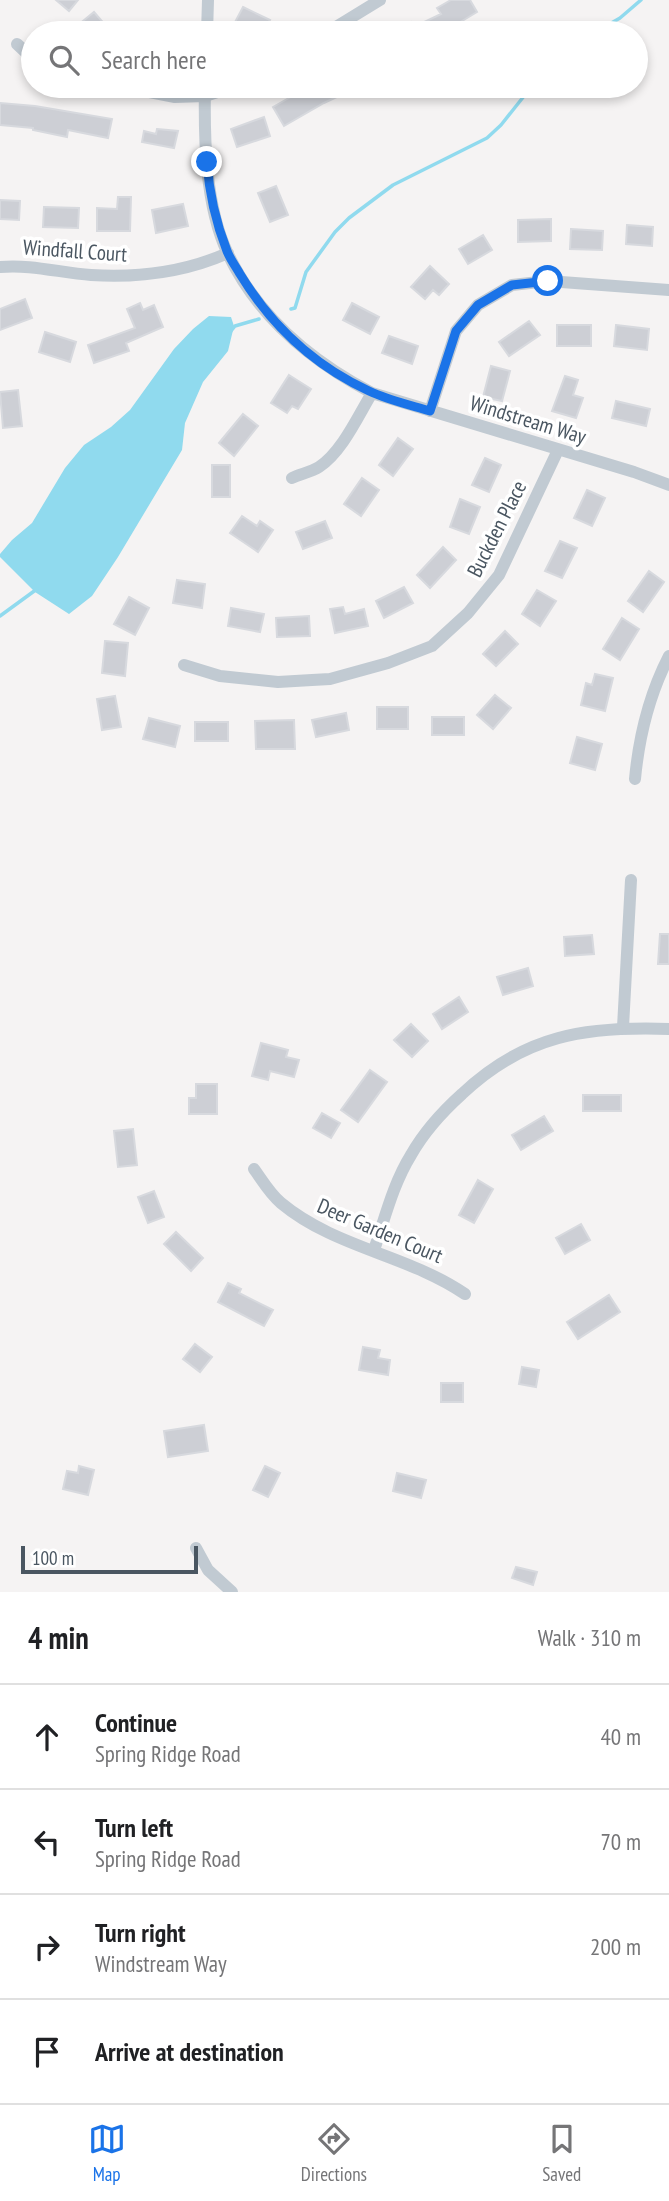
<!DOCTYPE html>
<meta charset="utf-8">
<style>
body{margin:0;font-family:"PT Sans Narrow",sans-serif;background:#f6f6f6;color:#202124}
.scale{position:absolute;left:21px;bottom:18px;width:177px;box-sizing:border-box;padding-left:7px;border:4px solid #4a5661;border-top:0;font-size:19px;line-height:24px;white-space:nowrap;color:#4a5661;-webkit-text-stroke:5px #fff;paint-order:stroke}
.stop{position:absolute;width:21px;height:21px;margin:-16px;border:5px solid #1a73e8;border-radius:50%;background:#fff}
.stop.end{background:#1a73e8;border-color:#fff;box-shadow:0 2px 7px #0008}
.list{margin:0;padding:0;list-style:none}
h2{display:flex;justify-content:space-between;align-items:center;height:91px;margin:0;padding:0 28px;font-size:30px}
h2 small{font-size:23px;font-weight:400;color:#757577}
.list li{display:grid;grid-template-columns:46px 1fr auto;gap:21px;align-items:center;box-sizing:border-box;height:105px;padding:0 28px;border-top:2px solid #e0e0e0}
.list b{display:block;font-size:26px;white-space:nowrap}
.list p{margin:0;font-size:23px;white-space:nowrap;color:#757577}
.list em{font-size:23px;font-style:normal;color:#757577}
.icon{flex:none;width:38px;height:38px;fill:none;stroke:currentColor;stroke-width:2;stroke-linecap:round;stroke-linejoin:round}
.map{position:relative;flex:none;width:669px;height:1592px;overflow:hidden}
.search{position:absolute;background:#fff;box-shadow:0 4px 10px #0003;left:21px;right:21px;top:21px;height:77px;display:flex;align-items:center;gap:18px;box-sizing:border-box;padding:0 24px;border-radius:38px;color:#757577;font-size:26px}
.sheet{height:511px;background:#fff}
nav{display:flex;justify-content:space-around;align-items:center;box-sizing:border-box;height:98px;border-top:2px solid #e0e0e0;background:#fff;font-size:19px;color:#757577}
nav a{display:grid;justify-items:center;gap:4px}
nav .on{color:#1a73e8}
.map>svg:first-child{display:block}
.water{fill:#90daee}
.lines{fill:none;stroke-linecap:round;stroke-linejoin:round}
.stream{stroke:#90daee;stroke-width:3.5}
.building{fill:#cdcfd5;stroke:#d7d9de;stroke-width:2}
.street{stroke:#c1cad2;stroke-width:12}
.route{stroke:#1a73e8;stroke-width:9}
.labels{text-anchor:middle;stroke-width:7;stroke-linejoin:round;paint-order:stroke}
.street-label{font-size:21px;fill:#4a5661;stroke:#fff}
</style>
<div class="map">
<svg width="669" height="1592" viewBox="0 0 669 1592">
<rect width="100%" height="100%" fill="#f5f3f3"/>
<path class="water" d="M 209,316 L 231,317 L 234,326 L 228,351 L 203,382 L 185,423 L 182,450 L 118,557 L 92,596 L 69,614 L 35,592 L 0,557 L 0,554 L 12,540 L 32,523 L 65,468 L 84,445 L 111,427 L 130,410 L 174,349 L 193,329 Z"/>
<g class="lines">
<path class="stream" d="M 594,33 L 620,18 L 641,0
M 291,309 L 295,308 L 306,272 L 335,232 L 349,218 L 393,185 L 487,138 L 501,125 L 532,86
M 231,331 L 235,326 L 259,319
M 0,616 L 37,589"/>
</g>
<path class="building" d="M 56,0 L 78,0 L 69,11 Z
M 451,0 L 470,0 L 477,12 L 442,33 L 389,33 L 411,22 L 414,27 L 441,14 L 437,8 Z
M 243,7 L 270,20 L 263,33 L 251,33 L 234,24 Z
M 94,12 L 112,33 L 85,33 L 78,25 Z
M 310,86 L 360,86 L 324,103 L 284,126 L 273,107 Z
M 0,103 L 35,106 L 112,119 L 108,138 L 68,130 L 67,137 L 33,130 L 33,128 L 0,125 Z
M 264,117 L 270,136 L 237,147 L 231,129 Z
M 157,129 L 178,131 L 174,148 L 142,142 L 144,131 L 156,134 Z
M 276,186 L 288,215 L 270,222 L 258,193 Z
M 118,197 L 131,197 L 130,231 L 97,231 L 97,208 L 117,209 Z
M 0,200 L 20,201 L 19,220 L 0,219 Z
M 183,204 L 188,226 L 156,233 L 152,210 Z
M 44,207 L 79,208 L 78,228 L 43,227 Z
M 551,219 L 551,241 L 518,242 L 518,220 Z
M 627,225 L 653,227 L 652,246 L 626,244 Z
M 571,229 L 603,231 L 602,250 L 570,249 Z
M 483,235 L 492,250 L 468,264 L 459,249 Z
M 430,266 L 449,284 L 439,295 L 433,290 L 425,299 L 411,287 Z
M 25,299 L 32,318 L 0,330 L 0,309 Z
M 140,303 L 143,310 L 154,305 L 163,327 L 126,343 L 129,351 L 94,363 L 88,345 L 135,328 L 127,309 Z
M 352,303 L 379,317 L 370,334 L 343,320 Z
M 529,321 L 540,335 L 509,356 L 499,342 Z
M 557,325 L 591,325 L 591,346 L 557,346 Z
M 616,325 L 649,329 L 647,350 L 614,346 Z
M 45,332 L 76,342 L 70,362 L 39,352 Z
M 389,336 L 418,346 L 412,364 L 382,353 Z
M 491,366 L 510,371 L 502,401 L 483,397 Z
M 289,375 L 311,389 L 298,409 L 292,406 L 287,413 L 271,403 Z
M 565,376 L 578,380 L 573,395 L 583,398 L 576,418 L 552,411 Z
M 18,390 L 22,426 L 3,428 L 0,392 Z
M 616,401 L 650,409 L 646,426 L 612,418 Z
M 243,414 L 258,426 L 234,456 L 219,443 Z
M 398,438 L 413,449 L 393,476 L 379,465 Z
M 485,458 L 501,465 L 489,492 L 472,485 Z
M 212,465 L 230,465 L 230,497 L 212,497 Z
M 362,478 L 379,490 L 361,516 L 344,504 Z
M 587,490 L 605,498 L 592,526 L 574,518 Z
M 460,499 L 480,507 L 469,534 L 450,527 Z
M 242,516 L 257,526 L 260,521 L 273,530 L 258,552 L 230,533 Z
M 325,521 L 332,538 L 303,549 L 296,532 Z
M 560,541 L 577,548 L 562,578 L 545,571 Z
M 443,547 L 456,560 L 430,588 L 417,575 Z
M 649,571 L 664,582 L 643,612 L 628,601 Z
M 177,580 L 205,584 L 202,608 L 173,603 Z
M 404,587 L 413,603 L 384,618 L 376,601 Z
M 537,590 L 556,601 L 540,626 L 522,614 Z
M 129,597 L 149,608 L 135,635 L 114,624 Z
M 343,607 L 345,614 L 364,609 L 368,626 L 335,633 L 330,609 Z
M 231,608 L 264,614 L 260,632 L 228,626 Z
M 309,616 L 310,636 L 277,637 L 276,618 Z
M 622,618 L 639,629 L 620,660 L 603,649 Z
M 505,631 L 518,644 L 496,666 L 483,654 Z
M 105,641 L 128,643 L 125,676 L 102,673 Z
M 595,674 L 613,678 L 605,711 L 581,705 L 586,683 L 592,685 Z
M 495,695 L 511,708 L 493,729 L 477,715 Z
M 115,696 L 121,727 L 102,730 L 97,699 Z
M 377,707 L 408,707 L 408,729 L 377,729 Z
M 346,713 L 349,730 L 316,737 L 312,720 Z
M 432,717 L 464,717 L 464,735 L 432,735 Z
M 149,718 L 180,726 L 175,747 L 143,739 Z
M 294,720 L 295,749 L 256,749 L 255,721 Z
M 195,722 L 228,722 L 228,741 L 195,741 Z
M 577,737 L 602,744 L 595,770 L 570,763 Z
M 660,934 L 669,934 L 669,964 L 658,964 Z
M 592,935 L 594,954 L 565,956 L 564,937 Z
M 528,968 L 533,986 L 503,995 L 497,977 Z
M 459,997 L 468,1012 L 442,1029 L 433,1014 Z
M 411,1024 L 428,1041 L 412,1057 L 394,1040 Z
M 261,1043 L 288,1050 L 286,1057 L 299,1060 L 294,1077 L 270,1071 L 268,1080 L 252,1076 Z
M 370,1070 L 387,1082 L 358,1122 L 341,1110 Z
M 196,1084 L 217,1084 L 217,1114 L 189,1114 L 189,1098 L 196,1098 Z
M 583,1095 L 621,1095 L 621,1111 L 583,1111 Z
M 322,1113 L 340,1123 L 331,1138 L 313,1128 Z
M 544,1116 L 553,1131 L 521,1150 L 512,1135 Z
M 133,1129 L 137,1165 L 118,1167 L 114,1131 Z
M 478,1180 L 493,1189 L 474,1223 L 459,1215 Z
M 154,1191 L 164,1217 L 148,1223 L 138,1197 Z
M 581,1224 L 590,1240 L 565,1254 L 556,1238 Z
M 176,1232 L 203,1258 L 191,1271 L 164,1244 Z
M 228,1283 L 241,1289 L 239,1293 L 273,1310 L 264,1326 L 218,1302 Z
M 609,1295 L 620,1312 L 578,1339 L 567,1322 Z
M 195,1344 L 212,1357 L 200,1372 L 183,1359 Z
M 363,1347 L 380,1350 L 378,1358 L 390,1360 L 388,1375 L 359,1370 Z
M 522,1367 L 539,1370 L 536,1387 L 519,1384 Z
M 441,1383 L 463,1383 L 463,1402 L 441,1402 Z
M 204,1425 L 208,1451 L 168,1457 L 164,1431 Z
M 79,1466 L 94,1470 L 88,1495 L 63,1489 L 67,1471 L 78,1473 Z
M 265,1466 L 280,1473 L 268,1497 L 253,1490 Z
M 397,1473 L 426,1480 L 421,1498 L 393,1491 Z
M 516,1567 L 537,1572 L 533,1585 L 512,1578 Z"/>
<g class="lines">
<path class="street" d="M 207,33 L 208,0
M 326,33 L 380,0
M 17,44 L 33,59
M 119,86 L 175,97 L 205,96 L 236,86
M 205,86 C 204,138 205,206 228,254 C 258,317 311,361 372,393 L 634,472 L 669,485
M 0,267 C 31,264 61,273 91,275 C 138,278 185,272 228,253
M 430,411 L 456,331 L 478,305 L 512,285 L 548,281 L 669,290
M 292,478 C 300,474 311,472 319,467 C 342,452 358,416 372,393
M 184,665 L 220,676 L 278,682 L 312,680 L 330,679 L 388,663 L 432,646 L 468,613 L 499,575 L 558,450
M 635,779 C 639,736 649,695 669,656
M 623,1027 L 631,880
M 254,1169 C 262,1180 270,1194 281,1203 C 335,1248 408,1255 465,1294
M 374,1250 C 385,1218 393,1184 411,1155 C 424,1132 442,1112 462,1094 C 524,1035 586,1026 669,1029
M 196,1548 L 208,1570 L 232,1592"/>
</g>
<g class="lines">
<path class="route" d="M 207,162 C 209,192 216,223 227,251 C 230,259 236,267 240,274 C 271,325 315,366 369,391 C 388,400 410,405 430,411 L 456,331 L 478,305 L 512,285 L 548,281"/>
</g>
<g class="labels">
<g class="street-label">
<text transform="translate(75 251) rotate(4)" y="7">Windfall Court</text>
<text transform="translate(528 420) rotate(17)" y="7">Windstream Way</text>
<text transform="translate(497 529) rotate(-63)" y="7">Buckden Place</text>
<text transform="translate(380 1231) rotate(23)" y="7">Deer Garden Court</text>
</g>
</g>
</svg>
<div class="scale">100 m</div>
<div class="stop" style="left:548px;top:281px"></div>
<div class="stop end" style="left:207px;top:162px"></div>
<div class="search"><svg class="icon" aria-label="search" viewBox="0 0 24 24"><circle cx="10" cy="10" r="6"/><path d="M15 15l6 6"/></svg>Search here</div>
</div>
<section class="sheet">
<h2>4 min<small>Walk · 310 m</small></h2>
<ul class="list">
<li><svg class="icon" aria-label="ahead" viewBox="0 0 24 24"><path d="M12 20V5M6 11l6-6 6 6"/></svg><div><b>Continue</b><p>Spring Ridge Road</p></div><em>40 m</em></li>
<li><svg class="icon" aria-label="left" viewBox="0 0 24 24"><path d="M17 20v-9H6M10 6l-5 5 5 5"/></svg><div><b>Turn left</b><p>Spring Ridge Road</p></div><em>70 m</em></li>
<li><svg class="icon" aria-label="right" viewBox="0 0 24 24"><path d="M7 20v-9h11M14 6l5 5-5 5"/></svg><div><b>Turn right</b><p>Windstream Way</p></div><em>200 m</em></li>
<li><svg class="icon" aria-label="arrive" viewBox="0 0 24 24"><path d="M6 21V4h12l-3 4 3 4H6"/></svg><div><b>Arrive at destination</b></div></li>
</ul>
</section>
<nav>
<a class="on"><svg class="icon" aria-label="map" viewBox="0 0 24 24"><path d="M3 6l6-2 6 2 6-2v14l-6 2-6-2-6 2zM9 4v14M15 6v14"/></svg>Map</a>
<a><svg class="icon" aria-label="directions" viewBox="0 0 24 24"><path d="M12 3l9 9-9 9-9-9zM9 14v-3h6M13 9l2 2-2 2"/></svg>Directions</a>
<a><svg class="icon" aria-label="saved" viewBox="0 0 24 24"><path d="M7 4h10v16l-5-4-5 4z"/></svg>Saved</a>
</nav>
